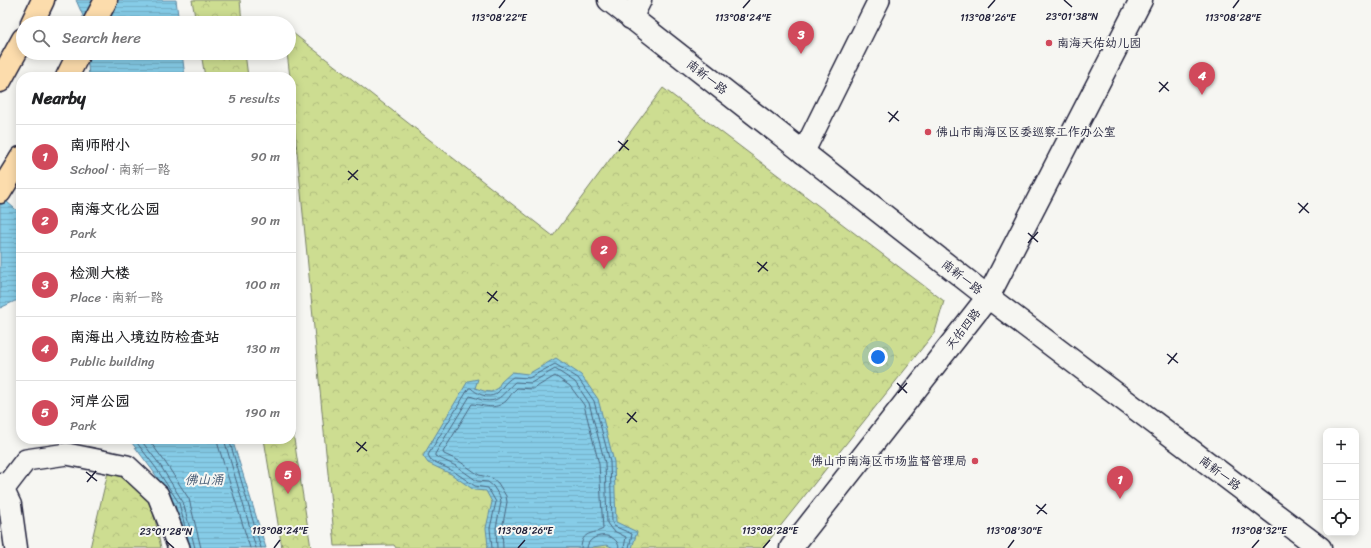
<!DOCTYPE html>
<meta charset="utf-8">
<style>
body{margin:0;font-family:Sriracha,"LXGW WenKai TC",sans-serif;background:#f2f2f2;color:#202124}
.controls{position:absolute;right:12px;bottom:12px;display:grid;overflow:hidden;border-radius:8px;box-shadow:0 2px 10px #0003}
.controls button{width:36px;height:36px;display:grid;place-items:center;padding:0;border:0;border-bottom:1px solid #e0e0e0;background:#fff;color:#202124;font:20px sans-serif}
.you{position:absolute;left:878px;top:357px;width:14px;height:14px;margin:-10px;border:3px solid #fff;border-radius:50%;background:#1a73e8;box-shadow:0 0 0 6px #1a73e833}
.badge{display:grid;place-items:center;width:26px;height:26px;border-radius:50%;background:#d1495b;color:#fff;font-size:13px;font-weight:700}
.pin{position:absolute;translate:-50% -33px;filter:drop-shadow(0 1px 2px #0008)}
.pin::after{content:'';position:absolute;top:21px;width:14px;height:12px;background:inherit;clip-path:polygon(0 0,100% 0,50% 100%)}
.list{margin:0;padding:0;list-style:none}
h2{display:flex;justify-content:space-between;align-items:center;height:52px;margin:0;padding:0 16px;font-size:17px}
h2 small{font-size:13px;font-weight:400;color:#757577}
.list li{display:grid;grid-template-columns:26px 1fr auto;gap:12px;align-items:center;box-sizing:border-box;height:64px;padding:0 16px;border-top:1px solid #e0e0e0}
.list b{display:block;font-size:15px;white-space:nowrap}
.list p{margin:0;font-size:13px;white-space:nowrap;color:#757577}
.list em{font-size:13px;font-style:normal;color:#757577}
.icon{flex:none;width:22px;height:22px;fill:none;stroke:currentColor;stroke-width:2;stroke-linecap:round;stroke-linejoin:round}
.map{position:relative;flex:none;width:1371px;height:548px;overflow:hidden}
.search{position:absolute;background:#fff;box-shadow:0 2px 10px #0003;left:16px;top:16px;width:280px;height:44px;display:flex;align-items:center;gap:10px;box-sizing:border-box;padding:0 14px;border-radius:22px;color:#757577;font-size:15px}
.panel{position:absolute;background:#fff;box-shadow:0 2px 10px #0003;left:16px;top:72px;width:280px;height:372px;border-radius:16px}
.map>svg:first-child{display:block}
.forest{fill:url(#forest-crowns);stroke:#788066}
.water{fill:url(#water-rules);stroke:#5e88a2}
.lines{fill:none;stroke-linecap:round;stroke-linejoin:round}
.shore{stroke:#4a6680;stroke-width:1}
.street-casing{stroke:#22223b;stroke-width:24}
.secondary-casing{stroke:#22223b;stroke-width:25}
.highway-casing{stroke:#22223b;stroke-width:25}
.street{stroke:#f6f6f2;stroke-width:21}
.secondary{stroke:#f6f6f2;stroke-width:22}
.highway{stroke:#fcdcac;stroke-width:22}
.ticks{fill:none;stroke:#22223b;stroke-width:1.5}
.poi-dot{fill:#d1495b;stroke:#f6f6f2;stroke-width:1.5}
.labels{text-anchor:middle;stroke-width:4;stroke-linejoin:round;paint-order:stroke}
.poi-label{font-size:12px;fill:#22223b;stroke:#f6f6f2;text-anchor:start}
.street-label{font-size:12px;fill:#22223b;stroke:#f6f6f2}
.water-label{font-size:13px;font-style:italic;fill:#40556f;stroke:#f6f6f2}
.ticks-label{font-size:10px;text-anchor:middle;fill:#22223b;stroke:#f6f6f2;stroke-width:4;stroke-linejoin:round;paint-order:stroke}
</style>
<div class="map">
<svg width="1371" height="548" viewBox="0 0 1371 548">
<defs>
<pattern id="forest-crowns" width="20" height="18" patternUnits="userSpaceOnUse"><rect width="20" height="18" fill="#cddd91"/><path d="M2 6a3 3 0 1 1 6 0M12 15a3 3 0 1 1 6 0" fill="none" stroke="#b0bd7e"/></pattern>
<pattern id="water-rules" width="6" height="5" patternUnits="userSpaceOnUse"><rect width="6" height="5" fill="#86cce7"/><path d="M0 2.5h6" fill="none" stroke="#73afc7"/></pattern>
</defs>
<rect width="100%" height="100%" fill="#f6f6f2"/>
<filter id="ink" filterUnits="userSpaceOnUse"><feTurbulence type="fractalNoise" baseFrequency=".025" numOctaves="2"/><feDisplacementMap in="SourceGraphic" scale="8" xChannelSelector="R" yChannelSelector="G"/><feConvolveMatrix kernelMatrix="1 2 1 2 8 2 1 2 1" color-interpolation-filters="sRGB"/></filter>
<g filter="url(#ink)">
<path class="forest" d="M 192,0 L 240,0 L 242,23 L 196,23 Z
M 289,30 L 553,236 L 663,88 L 944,301 L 935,332 L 763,548 L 396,548 L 394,545 L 335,546 L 291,89 L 291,77 L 290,77 L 287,53 L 289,53 Z
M 201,53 L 245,53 L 248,77 L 205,77 Z
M 291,420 L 311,548 L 282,548 L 264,439 L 291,439 Z
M 109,468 L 151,500 L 161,548 L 90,548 Z"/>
<path class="water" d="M 76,0 L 176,0 L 179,23 L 83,23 L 83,16 Z
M 87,53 L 182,53 L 185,77 L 89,77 Z
M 0,196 L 21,214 L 21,301 L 15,301 L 0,308 Z
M 556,358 L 581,375 L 598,399 L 614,462 L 616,522 L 637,532 L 632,548 L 614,548 L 607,545 L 592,547 L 591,548 L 486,548 L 488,546 L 486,528 L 492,502 L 486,491 L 474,490 L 451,474 L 428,463 L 423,456 L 468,381 L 478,379 L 475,388 L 484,391 L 491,392 L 497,389 L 501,382 L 512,372 L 528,374 Z
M 129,439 L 232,439 L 266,548 L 186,548 L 175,505 L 153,471 Z"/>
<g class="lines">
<path class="shore" d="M 134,439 L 156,468 L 179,503 L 188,539
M 140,439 L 160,465 L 183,502 L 195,548
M 148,439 L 165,462 L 189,499 L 201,548
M 218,439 L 218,445 L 250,548
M 224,439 L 256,548
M 229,439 L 261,548
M 492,548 L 490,528 L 496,502 L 488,488 L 475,486 L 453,471 L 431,460 L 428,455 L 469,388 L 471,388 C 474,391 477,393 482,395 C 494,398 497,394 503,386 C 506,382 510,379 513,377 L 529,378 L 555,364 L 578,378 L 594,401 L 610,462 L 612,522 L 614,526 L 632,534 L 629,548
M 497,548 L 496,528 L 501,502 L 500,497 L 493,486 L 488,482 L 477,481 L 456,466 L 435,456 L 435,454 L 470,396 C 474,397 478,399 482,400 C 501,404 503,392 515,382 L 531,383 L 555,369 L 575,382 L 589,403 L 605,463 L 607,523 L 612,530 L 626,537 L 624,548
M 503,548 L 502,529 L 507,502 L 506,496 L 498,483 L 492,478 L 479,475 L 459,461 L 444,454 L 443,452 L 472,404 C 485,405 494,411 506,401 C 510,397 512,392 517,388 L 533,389 L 555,376 L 570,386 L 584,405 L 599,464 L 603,529 C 593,535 582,530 581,548
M 587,548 C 588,532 618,531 619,548"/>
<defs>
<path id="street" d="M 803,153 L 879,0
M 3,490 L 26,460 L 67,454 L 127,466 L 158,495 L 179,548"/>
<path id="secondary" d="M 609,0 L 988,297 L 1320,548
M 631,18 L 640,0
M 0,484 L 10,505 L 16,548
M 791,548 L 988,297 L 1141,0"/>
<path id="highway" d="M 32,23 L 43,0
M 94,23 L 106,0
M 67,77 L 79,53
M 0,81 L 23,39
M 0,192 L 21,158"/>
</defs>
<use href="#street" class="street-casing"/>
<use href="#secondary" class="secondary-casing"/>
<use href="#highway" class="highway-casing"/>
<use href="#street" class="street"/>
<use href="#secondary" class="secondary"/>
<use href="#highway" class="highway"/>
</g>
</g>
<path class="ticks" d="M 1064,0 L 1072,7M 499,8 L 505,0M 743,8 L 750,0M 988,8 L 995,0M 1233,8 L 1239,0M 1159,82 L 1169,91M 1159,92 L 1168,82M 888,112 L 899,121M 889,122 L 898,111M 618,141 L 629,150M 619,151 L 628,140M 348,171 L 358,180M 348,180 L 358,170M 1298,203 L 1309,213M 1299,213 L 1308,203M 1028,233 L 1038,242M 1028,243 L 1038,232M 757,262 L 768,271M 758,272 L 767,262M 487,292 L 498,301M 488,302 L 497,291M 1167,354 L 1178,363M 1168,364 L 1177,353M 897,383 L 907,393M 898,393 L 907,383M 627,413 L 637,422M 627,423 L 636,412M 356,442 L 367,451M 357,452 L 366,442M 86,472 L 97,481M 87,482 L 96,471M 1036,505 L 1047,514M 1037,514 L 1046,504M 166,541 L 174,548M 274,548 L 280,540M 518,548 L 525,540M 763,548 L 770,540M 1008,548 L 1014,540M 1252,548 L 1259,540"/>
<g class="poi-dot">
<circle cx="1049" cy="43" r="4"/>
<circle cx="928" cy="132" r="4"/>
<circle cx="975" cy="461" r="4"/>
</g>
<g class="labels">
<g class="poi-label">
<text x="1057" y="47">南海天佑幼儿园</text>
<text x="936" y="136">佛山市南海区区委巡察工作办公室</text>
<text x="967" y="465" text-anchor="end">佛山市南海区市场监督管理局</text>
</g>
<g class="street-label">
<text transform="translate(707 77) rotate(38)" y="4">南新一路</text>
<text transform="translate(962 277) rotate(38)" y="4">南新一路</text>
<text transform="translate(963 329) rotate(-52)" y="4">天佑四路</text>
<text transform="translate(1220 473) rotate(37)" y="4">南新一路</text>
</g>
<g class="water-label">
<text x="204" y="484">佛山涌</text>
</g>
</g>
<g class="ticks-label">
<text x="1072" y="20">23°01'38"N</text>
<text x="499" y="21">113°08'22"E</text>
<text x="743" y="21">113°08'24"E</text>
<text x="988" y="21">113°08'26"E</text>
<text x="1233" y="21">113°08'28"E</text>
<text x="280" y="534">113°08'24"E</text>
<text x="525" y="534">113°08'26"E</text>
<text x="770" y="534">113°08'28"E</text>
<text x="1014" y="534">113°08'30"E</text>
<text x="1259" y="534">113°08'32"E</text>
<text x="166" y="535">23°01'28"N</text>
</g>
</svg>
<div class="controls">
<button>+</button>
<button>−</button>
<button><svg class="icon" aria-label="locate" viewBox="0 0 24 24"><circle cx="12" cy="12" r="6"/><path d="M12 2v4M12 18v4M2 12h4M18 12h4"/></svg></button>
</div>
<div class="you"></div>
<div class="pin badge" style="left:1120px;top:499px">1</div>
<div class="pin badge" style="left:604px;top:269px">2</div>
<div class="pin badge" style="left:801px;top:54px">3</div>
<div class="pin badge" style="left:1202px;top:95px">4</div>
<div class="pin badge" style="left:288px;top:494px">5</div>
<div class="search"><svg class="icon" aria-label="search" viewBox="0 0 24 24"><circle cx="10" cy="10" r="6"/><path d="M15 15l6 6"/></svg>Search here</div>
<section class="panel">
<h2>Nearby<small>5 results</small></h2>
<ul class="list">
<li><span class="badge">1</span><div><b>南师附小</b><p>School · 南新一路</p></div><em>90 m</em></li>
<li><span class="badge">2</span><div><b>南海文化公园</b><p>Park</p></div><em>90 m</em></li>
<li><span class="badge">3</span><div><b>检测大楼</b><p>Place · 南新一路</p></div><em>100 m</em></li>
<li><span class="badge">4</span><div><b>南海出入境边防检查站</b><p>Public building</p></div><em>130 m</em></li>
<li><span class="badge">5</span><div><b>河岸公园</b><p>Park</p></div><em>190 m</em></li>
</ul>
</section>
</div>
